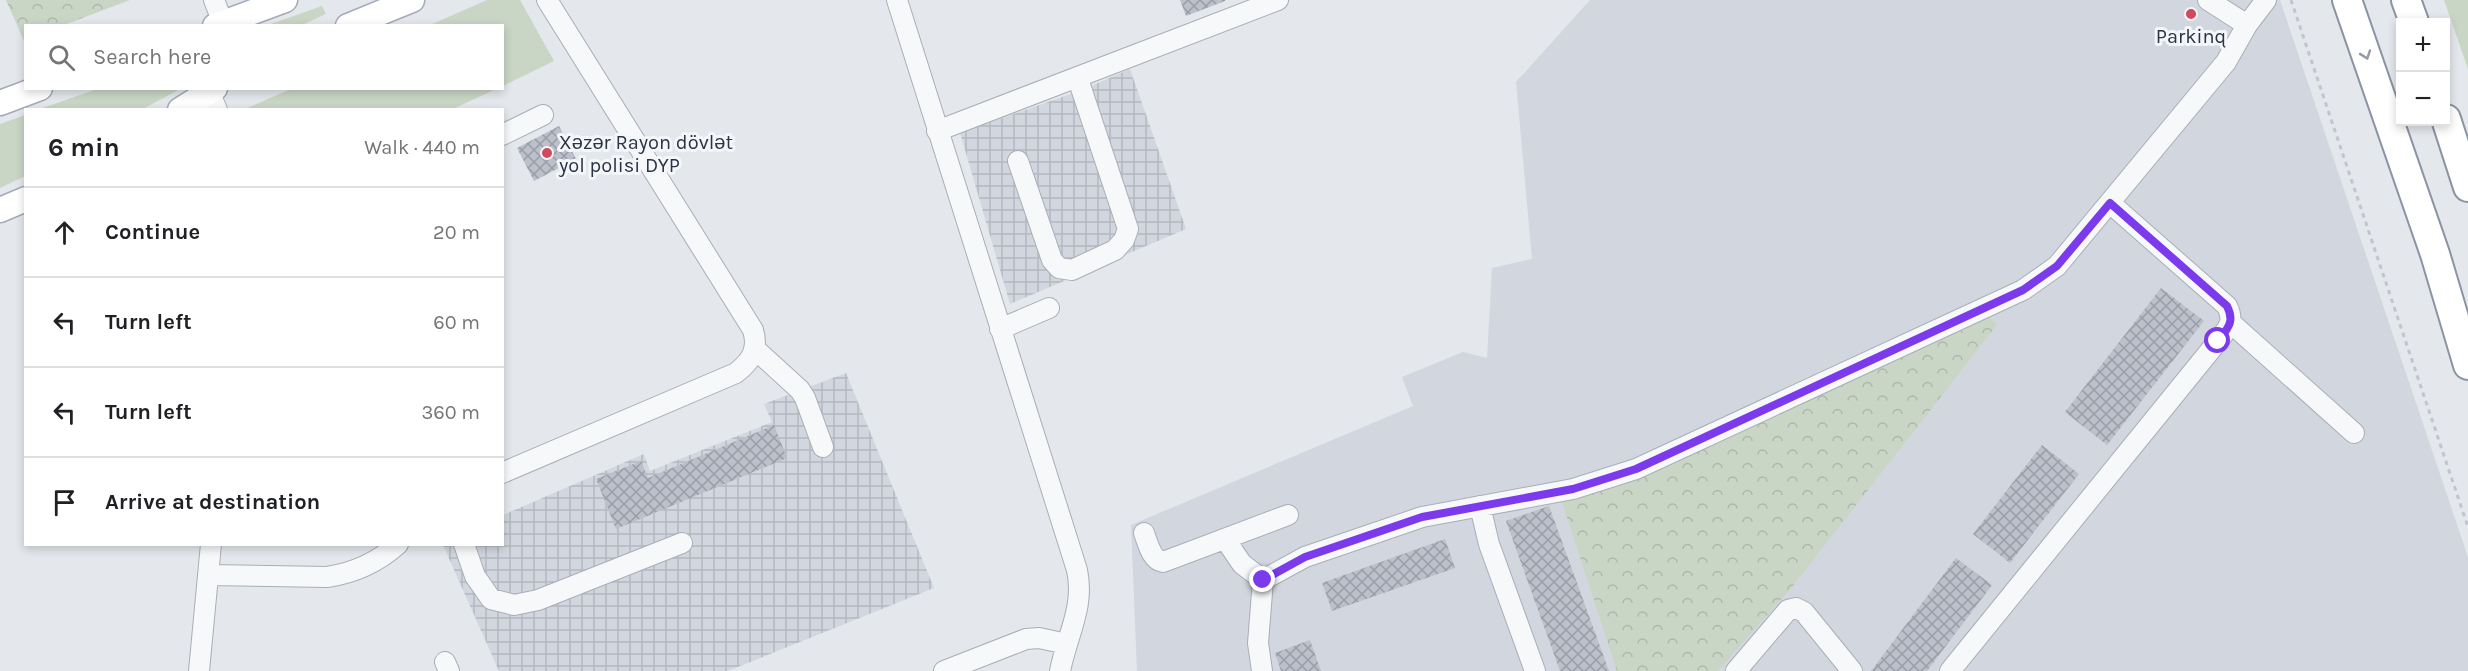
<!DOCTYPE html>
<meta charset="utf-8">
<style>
body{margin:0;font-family:Karla,sans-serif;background:#f2f2f2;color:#202124}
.controls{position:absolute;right:18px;top:18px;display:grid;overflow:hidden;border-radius:0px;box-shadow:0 3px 9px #0003}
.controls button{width:54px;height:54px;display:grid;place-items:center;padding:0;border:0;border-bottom:2px solid #e0e0e0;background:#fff;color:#202124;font:30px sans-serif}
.stop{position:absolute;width:18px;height:18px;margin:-14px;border:4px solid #7c3aed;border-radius:50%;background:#fff}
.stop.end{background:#7c3aed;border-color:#fff;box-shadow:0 2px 6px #0008}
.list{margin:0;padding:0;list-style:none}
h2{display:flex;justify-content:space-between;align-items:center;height:78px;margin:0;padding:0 24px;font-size:26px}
h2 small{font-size:20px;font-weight:400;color:#757577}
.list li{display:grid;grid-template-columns:39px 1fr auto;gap:18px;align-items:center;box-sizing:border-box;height:90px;padding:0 24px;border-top:2px solid #e0e0e0}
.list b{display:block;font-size:22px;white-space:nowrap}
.list em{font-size:20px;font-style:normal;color:#757577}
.icon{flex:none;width:33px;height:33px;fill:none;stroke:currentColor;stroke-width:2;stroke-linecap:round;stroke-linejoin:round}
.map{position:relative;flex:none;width:2468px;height:671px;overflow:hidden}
.search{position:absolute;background:#fff;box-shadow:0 3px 9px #0003;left:24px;top:24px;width:480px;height:66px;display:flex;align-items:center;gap:15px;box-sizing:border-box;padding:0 21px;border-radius:0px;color:#757577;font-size:22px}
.panel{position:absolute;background:#fff;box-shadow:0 3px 9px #0003;left:24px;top:108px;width:480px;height:438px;border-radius:0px}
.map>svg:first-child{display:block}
.built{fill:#d2d6de}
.industrial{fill:url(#industrial-grid)}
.green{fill:#c9d6c5}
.forest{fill:url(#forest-crowns)}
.building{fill:url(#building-cross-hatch)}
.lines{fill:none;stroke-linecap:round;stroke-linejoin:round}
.minor-casing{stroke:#a9aeb7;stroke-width:22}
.major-casing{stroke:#a3abb8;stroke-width:27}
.highway-casing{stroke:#8b94a3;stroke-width:32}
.path{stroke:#c2c5cb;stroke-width:3;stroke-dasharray:4.5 4.5;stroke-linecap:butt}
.minor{stroke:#f7f8fa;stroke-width:20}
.major{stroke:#fff;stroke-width:24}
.highway{stroke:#fff;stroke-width:28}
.oneway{stroke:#959aa2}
.route{stroke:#7c3aed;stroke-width:8}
.poi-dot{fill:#d1495b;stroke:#f4f6f9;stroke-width:2}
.labels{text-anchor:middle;stroke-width:6;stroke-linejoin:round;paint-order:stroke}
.poi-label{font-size:20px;fill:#2b3445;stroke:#f4f6f9}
</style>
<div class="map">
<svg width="2468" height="671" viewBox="0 0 2468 671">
<defs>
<pattern id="industrial-grid" width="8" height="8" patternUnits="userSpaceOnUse" patternTransform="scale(1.5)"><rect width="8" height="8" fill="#d2d6de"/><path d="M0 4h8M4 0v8" fill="none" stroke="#b4b8c0"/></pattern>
<pattern id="forest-crowns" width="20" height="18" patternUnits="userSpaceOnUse" patternTransform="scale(1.5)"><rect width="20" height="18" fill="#c9d6c5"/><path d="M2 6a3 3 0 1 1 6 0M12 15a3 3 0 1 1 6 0" fill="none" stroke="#adb8ab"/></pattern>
<pattern id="building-cross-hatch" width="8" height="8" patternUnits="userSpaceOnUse" patternTransform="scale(1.5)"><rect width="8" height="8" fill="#bbc0ca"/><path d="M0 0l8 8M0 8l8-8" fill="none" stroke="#989da6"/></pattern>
</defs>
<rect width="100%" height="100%" fill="#e4e7ec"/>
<path class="built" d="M 1590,0 L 2280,0 L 2468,557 L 2468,671 L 1137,671 L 1131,525 L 1413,406 L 1402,377 L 1463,352 L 1487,358 L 1492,268 L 1532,259 L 1516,82 Z"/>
<path class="industrial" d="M 1130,69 L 1186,229 L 1010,304 L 960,133 L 1082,90 Z
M 846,373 L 934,588 L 728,671 L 499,671 L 443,545 L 502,544 L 503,515 L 644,454 L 650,471 L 772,422 L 764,404 Z"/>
<path class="green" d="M 487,0 L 520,0 L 554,61 L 503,86 L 502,26 L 430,25 Z
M 2444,0 L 2468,0 L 2468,69 Z
M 322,6 L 326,14 L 302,25 L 268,25 Z
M 97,89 L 97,88 L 180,89 L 143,109 L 40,109 Z
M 291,89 L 291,88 L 496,89 L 453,109 L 245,109 Z
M 25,115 L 25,176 L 0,188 L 0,124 Z"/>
<path class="forest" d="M 6,0 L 130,0 L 64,25 L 26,26 L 24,41 Z
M 1987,314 L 1997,325 L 1792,587 L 1718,671 L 1617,671 L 1561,499 L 1628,483 Z"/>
<path class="building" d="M 1180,0 L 1225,0 L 1225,1 L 1186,16 Z
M 559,126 L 576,159 L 534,181 L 517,148 Z
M 2161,288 L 2204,321 L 2107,445 L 2065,412 Z
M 774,425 L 787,458 L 616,529 L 596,479 L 641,461 L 648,478 Z
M 2042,445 L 2079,474 L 2010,563 L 1973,534 Z
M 1549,506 L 1609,671 L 1560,671 L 1506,521 Z
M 1445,539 L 1455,568 L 1332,611 L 1322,583 Z
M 1956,558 L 1992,585 L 1927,671 L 1871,671 Z
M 1310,640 L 1321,671 L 1281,671 L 1275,653 Z"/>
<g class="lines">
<defs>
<path id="minor" d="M 214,0 L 223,23
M 897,0 L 1077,570 C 1085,607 1067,635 1060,671
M 2208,0 L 2247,25
M 209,91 L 217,110
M 937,131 L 1278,0
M 502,135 L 543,115
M 1018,161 L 1052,260 L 1059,268 L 1072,270 L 1115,250 L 1124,240 L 1128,229 L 1078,79
M 2231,323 L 2354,433
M 1000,329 L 1049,308
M 755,349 L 800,390 L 805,398 L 823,447
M 502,473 L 736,373 C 751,361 759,350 753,330 L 547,0
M 1480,506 L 1489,544 L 1535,671
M 1144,533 C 1148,543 1151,560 1163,562 L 1288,515
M 1225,539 L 1242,564 L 1263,580
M 464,544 L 475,576 L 491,599 L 514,605 L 538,600 L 682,543
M 208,575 L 327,577 C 354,573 377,563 398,544
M 445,662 L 449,671
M 199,671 L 211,544
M 944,671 L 1026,639 L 1039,638 L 1067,644
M 1262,671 L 1258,643 L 1263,580 L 1305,557 L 1422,517 L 1573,489 L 1636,469 L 2023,290 L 2057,266 L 2226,62 L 2247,25 L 2266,0
M 1736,671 L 1788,610 L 1796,608 L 1804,612 L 1852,671
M 1950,671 L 2218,341 C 2228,328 2235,322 2227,306 L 2110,203"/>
<path id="major" d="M 215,26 L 285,0
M 348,26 L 412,0
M 0,103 L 40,88
M 180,110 L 215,88
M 0,210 L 26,199"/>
<path id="highway" d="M 2347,0 L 2435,254 L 2468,365
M 2406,0 L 2414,22
M 2446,119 L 2468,187"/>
</defs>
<use href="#minor" class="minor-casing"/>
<use href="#major" class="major-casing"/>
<use href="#highway" class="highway-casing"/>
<path class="path" d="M 2291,0 L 2468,527"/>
<use href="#minor" class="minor"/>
<use href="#major" class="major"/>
<use href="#highway" class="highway"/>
</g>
<defs><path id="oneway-chevron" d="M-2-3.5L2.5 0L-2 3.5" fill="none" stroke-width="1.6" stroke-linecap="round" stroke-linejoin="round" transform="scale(1.5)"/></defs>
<use class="oneway" href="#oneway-chevron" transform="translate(2366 55) rotate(71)"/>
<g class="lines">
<path class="route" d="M 1263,580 L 1305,557 L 1422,517 L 1573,489 L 1636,469 L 2023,290 L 2057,266 L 2110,203 L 2227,306 C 2235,322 2228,328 2218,341"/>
</g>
<g class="poi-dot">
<circle cx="2191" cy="14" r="6"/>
<circle cx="547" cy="153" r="6"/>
</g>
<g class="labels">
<g class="poi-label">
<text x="2191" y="43">Parkinq</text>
<text x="559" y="149" text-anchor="start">Xəzər Rayon dövlət<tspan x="559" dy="23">yol polisi DYP</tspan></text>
</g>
</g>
</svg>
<div class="controls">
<button>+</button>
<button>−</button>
</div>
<div class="stop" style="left:2218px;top:341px"></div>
<div class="stop end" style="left:1263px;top:580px"></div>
<div class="search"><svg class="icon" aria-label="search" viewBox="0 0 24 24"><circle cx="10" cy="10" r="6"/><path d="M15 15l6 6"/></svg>Search here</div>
<section class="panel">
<h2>6 min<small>Walk · 440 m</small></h2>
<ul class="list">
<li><svg class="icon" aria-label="ahead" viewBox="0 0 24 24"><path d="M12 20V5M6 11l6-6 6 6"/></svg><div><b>Continue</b></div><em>20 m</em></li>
<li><svg class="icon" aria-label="left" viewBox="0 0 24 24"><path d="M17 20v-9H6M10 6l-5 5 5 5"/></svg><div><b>Turn left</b></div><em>60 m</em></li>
<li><svg class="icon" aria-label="left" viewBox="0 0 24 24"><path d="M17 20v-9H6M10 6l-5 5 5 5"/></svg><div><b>Turn left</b></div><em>360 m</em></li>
<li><svg class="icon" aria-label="arrive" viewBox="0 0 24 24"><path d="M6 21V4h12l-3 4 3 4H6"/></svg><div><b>Arrive at destination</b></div></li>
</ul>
</section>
</div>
